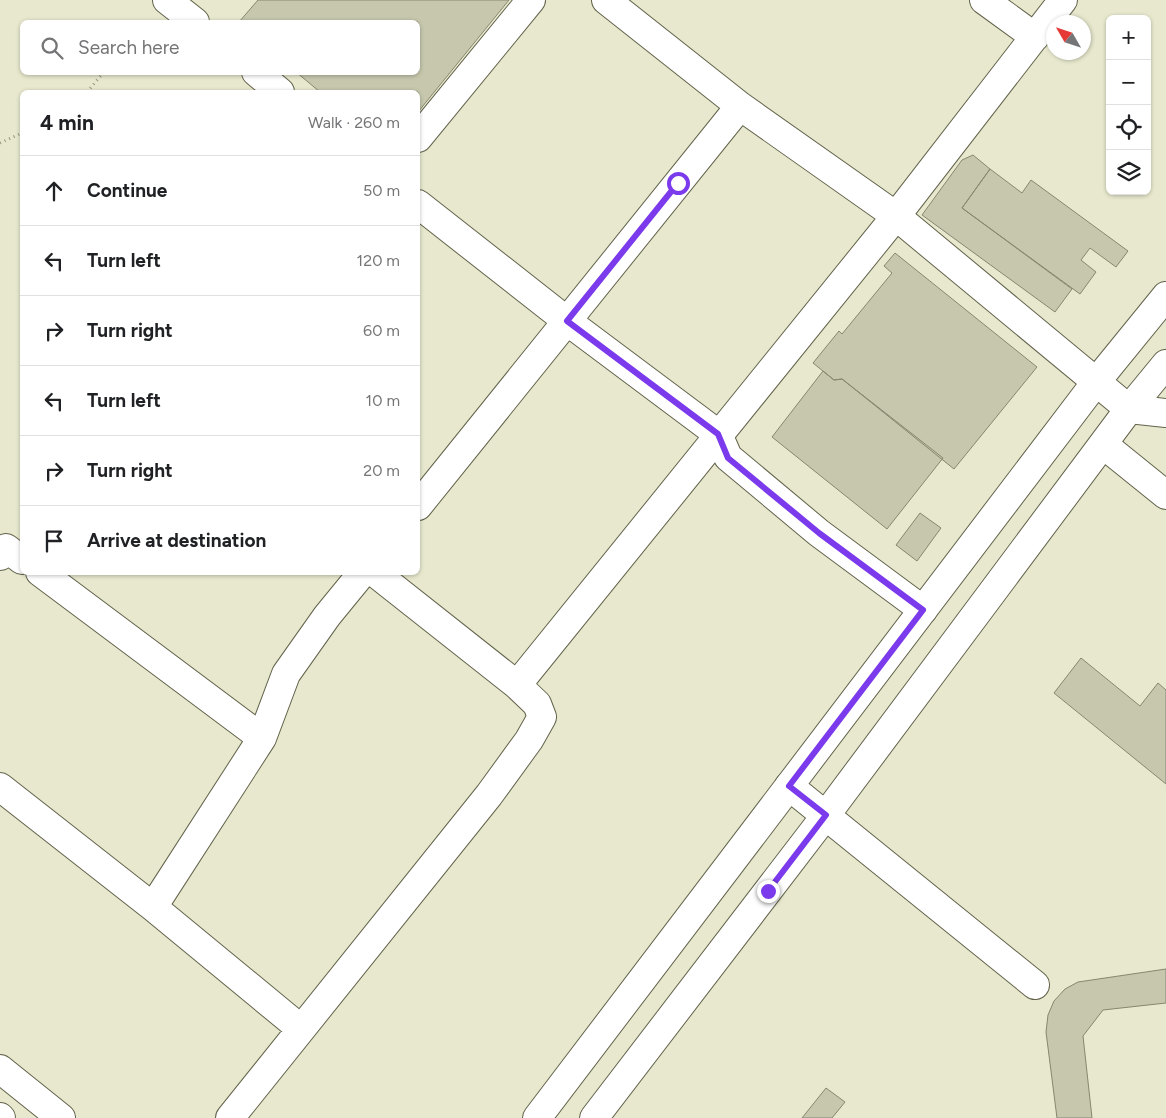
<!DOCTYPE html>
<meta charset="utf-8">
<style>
body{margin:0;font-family:Figtree,sans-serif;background:#f2f2f2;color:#202124}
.controls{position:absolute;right:15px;top:15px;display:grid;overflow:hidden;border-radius:8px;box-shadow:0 1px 4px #0004}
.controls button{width:45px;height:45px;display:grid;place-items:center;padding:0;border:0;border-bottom:1px solid #e0e0e0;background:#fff;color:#202124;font:25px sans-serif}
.compass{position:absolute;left:1046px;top:15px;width:45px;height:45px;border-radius:50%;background:#fff;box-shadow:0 1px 4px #0004;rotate:309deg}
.stop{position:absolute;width:15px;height:15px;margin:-11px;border:4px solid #7c3aed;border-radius:50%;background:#fff}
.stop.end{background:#7c3aed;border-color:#fff;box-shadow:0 1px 5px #0008}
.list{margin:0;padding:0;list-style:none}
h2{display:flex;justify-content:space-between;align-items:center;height:65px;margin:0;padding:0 20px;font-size:21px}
h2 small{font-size:16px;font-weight:400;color:#757577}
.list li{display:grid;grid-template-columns:32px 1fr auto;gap:15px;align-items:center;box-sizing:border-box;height:70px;padding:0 20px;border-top:1px solid #e0e0e0}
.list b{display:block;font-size:19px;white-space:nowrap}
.list em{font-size:16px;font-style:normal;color:#757577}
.icon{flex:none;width:28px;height:28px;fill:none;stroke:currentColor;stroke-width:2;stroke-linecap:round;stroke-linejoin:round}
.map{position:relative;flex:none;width:1166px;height:1118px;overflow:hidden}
.search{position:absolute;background:#fff;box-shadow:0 1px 4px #0004;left:20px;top:20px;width:400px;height:55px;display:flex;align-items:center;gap:12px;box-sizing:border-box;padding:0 18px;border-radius:8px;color:#757577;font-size:19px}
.panel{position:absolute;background:#fff;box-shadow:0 1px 4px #0004;left:20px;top:90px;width:400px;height:485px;border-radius:8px}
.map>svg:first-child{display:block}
.building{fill:#c6c7ad;stroke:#86876e}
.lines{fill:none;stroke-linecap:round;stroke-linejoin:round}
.minor-casing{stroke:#63634c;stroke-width:30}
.major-casing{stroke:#63634c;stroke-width:30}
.path{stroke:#969782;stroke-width:3;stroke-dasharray:1 4;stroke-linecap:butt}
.minor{stroke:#fff;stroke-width:28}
.major{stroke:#fff;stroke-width:28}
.route{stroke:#7c3aed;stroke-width:6}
</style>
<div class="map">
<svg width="1166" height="1118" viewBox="0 0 1166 1118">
<rect width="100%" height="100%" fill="#e7e8cd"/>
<path class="building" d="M 258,0 L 509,0 L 418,112 L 418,92 L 320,92 L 296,72 L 418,72 L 418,22 L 239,22 Z
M 973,155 L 990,169 L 962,208 L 1072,289 L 1055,312 L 922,215 L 962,160 Z
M 990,169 L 1022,193 L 1031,180 L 1128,251 L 1116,267 L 1090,248 L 1081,260 L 1096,272 L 1080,294 L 962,208 Z
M 895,253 L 1037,367 L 954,469 L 842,379 L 834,380 L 813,363 L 839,331 L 842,334 L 892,273 L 884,266 Z
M 823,371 L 834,380 L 842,379 L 943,458 L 887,529 L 772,437 Z
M 920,513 L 941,528 L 917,561 L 896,545 Z
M 1081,658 L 1140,706 L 1158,683 L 1166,690 L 1166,784 L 1054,693 Z
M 1166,969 L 1166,1003 L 1103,1010 L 1083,1036 L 1092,1118 L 1057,1118 L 1046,1032 L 1048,1015 L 1054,1001 L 1065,989 L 1078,982 Z
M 826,1088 L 845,1102 L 832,1118 L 802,1118 Z"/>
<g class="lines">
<defs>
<path id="minor" d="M 167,0 L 195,22
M 606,0 L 740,106 L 896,216 L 1129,409 L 1166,413
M 984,0 L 1035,37
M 256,72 L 280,92
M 418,138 L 531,0
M 418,204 L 567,321 L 718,434 L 728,457 L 819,533 L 923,610
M 1104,445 L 1166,495
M 418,506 L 740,106
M 0,556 L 6,548 L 22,560
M 40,572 L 262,738
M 517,685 L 896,216 L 1063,0
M 789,786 L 1035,985
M 0,787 L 153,907 L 301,1029
M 153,907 L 262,738 L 286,674 L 327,616 L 363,572
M 0,1069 L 61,1118
M 0,1117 L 1,1118
M 230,1118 L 489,795 L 529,740 L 542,717 L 537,704 L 517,685 L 374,572"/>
<path id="major" d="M 537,1118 L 1096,382 L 1166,296
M 594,1118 L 826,815 L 1129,409 L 1166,364"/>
</defs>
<use href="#minor" class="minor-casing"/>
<use href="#major" class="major-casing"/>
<path class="path" d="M 87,92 L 104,72
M 0,143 L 22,133"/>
<use href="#minor" class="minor"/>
<use href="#major" class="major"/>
</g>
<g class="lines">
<path class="route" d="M 678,183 L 567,321 L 718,434 L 728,458 L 819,533 L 923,610 L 789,786 L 826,815 L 768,891"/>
</g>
</svg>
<div class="controls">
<button>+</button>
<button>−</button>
<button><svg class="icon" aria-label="locate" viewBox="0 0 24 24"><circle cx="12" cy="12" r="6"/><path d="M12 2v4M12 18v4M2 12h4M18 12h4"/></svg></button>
<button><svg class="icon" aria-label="layers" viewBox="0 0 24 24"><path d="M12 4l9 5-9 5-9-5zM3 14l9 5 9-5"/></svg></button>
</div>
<svg class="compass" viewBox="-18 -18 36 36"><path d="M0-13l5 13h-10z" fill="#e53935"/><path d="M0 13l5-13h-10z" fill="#757577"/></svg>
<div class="stop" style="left:678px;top:183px"></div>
<div class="stop end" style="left:768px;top:891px"></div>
<div class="search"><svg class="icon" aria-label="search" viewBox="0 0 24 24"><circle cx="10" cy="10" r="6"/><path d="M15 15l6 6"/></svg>Search here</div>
<section class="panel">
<h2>4 min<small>Walk · 260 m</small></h2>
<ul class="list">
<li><svg class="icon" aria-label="ahead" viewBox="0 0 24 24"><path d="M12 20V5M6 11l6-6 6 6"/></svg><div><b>Continue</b></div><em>50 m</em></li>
<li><svg class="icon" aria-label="left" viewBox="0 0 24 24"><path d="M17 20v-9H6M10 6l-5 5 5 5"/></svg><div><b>Turn left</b></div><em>120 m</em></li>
<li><svg class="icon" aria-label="right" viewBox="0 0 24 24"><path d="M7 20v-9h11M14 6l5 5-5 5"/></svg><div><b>Turn right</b></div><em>60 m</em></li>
<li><svg class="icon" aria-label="left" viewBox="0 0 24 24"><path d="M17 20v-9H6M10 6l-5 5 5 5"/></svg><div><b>Turn left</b></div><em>10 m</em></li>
<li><svg class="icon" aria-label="right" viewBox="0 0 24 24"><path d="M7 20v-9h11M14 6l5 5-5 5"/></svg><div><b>Turn right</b></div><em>20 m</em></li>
<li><svg class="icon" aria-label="arrive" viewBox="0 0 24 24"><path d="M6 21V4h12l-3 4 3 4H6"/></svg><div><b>Arrive at destination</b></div></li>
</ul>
</section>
</div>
